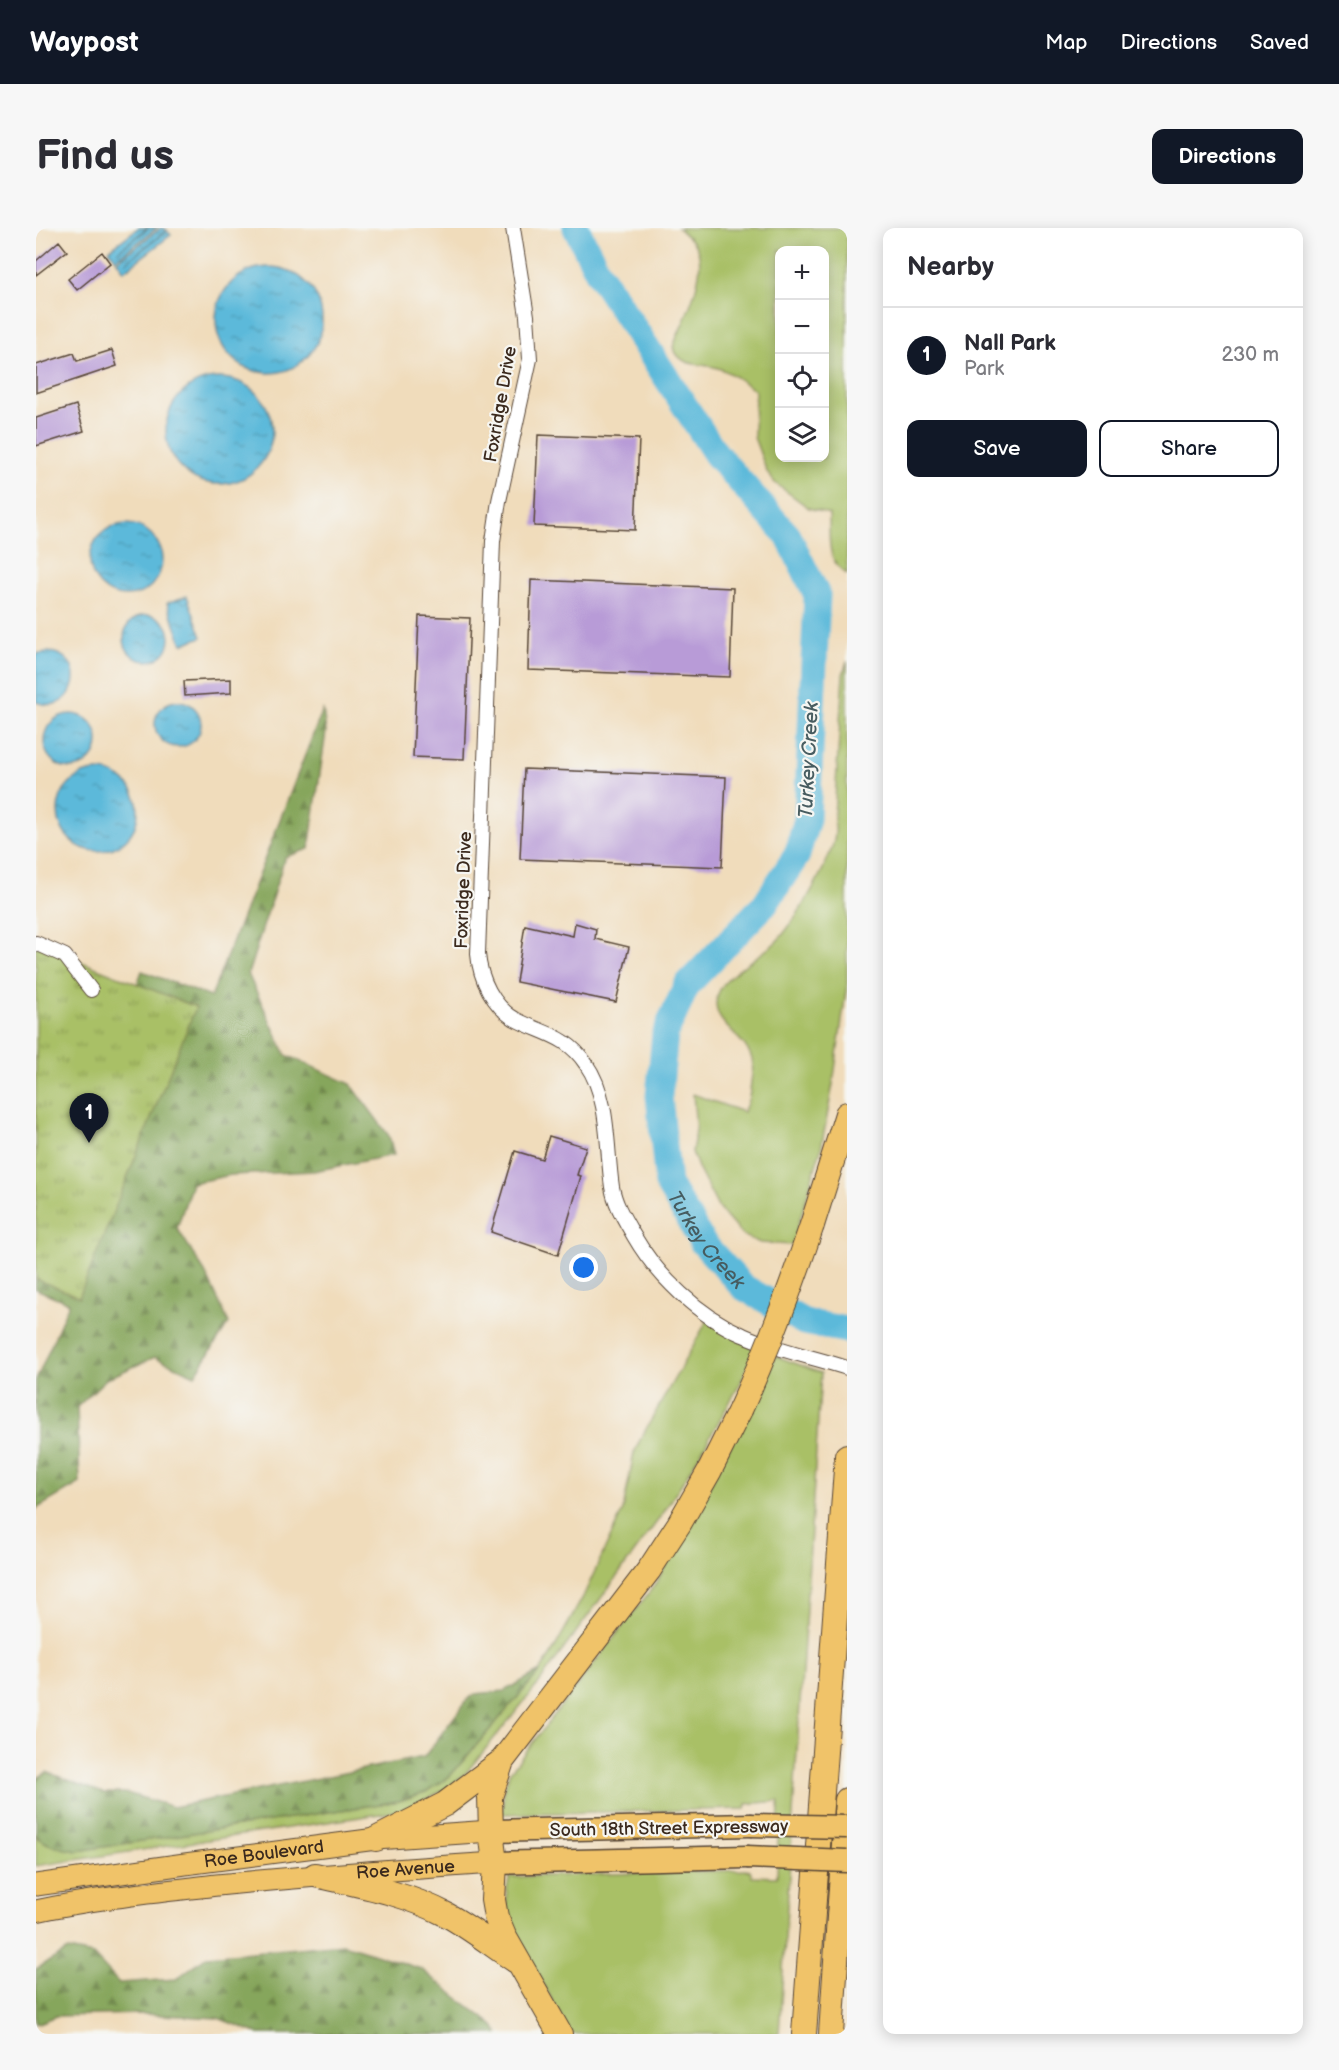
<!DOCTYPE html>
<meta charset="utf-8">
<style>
body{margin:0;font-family:"Balsamiq Sans",sans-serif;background:#f7f7f7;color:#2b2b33}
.controls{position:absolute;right:18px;top:18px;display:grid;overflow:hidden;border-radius:12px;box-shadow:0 3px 15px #0003}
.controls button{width:54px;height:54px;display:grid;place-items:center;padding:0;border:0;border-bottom:2px solid #e1e1e2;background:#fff;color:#2b2b33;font:30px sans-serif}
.you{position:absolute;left:548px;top:1040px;width:21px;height:21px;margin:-15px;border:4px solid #fff;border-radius:50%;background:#1a73e8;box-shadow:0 0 0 9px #1a73e833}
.badge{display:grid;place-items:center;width:39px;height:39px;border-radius:50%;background:#111827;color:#fff;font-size:20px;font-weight:700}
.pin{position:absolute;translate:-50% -50px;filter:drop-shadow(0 2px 3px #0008)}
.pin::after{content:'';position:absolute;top:32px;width:21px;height:18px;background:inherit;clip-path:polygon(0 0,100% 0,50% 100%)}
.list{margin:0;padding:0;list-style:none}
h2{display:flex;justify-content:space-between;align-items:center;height:78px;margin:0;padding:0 24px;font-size:26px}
h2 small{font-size:20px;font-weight:400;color:#7c7c81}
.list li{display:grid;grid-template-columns:39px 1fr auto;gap:18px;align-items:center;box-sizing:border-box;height:96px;padding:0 24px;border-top:2px solid #e1e1e2}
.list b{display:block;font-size:22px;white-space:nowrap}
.list p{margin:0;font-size:20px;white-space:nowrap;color:#7c7c81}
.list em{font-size:20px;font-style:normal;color:#7c7c81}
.actions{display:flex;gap:12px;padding:18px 24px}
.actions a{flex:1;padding:14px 0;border:2px solid #111827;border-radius:12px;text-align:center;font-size:21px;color:#111827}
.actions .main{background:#111827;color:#fff}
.icon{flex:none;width:33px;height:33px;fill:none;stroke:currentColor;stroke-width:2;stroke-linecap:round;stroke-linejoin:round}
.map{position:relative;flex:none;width:811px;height:1806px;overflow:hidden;border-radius:12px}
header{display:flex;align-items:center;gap:36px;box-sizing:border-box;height:84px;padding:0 30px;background:#111827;color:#fff}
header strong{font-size:28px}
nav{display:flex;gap:33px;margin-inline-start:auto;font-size:21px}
.intro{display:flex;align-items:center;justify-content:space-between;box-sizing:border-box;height:144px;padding:0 36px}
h1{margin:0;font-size:42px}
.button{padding:15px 27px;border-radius:12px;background:#111827;color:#fff;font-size:21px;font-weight:700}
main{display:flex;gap:36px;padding:0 36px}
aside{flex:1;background:#fff;border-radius:12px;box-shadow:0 3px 15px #0003}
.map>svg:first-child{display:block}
.grass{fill:#a9c066;stroke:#727542;stroke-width:1.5;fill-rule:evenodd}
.forest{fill:url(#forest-firs);stroke:#60683c;stroke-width:1.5}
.park{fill:url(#park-tufts);stroke:#727542;stroke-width:1.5}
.water{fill:url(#water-ripples);stroke:#4c727c;stroke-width:1.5}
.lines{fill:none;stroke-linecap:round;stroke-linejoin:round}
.river{stroke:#5cb9da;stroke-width:27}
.building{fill:#b89bd7}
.minor-casing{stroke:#564536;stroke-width:16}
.primary-casing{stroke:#564536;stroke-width:23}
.trunk-casing{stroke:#564536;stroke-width:25}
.motorway-casing{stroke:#564536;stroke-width:26}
.minor{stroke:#fff;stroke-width:14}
.primary{stroke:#f0c369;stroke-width:21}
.trunk{stroke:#f0c369;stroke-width:22}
.motorway{stroke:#f0c369;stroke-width:24}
.trunk-bridge-casing{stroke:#564536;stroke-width:25;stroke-linecap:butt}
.motorway-bridge-casing{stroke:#564536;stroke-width:26;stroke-linecap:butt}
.trunk-bridge{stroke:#f0c369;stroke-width:22}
.motorway-bridge{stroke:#f0c369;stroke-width:24}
.labels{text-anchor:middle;stroke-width:4.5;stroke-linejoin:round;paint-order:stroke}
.street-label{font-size:18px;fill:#3b2a1e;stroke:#f6f6f2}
.water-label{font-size:20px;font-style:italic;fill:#475c60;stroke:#f6f6f2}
</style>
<header>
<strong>Waypost</strong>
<nav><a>Map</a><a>Directions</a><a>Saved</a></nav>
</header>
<div class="intro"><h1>Find us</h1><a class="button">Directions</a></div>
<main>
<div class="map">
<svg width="811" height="1806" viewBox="0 0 811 1806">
<defs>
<pattern id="forest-firs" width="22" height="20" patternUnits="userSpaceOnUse" patternTransform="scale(1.5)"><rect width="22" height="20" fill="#86a65b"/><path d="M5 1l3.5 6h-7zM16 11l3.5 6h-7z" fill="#6f874b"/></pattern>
<pattern id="park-tufts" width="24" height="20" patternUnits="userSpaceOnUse" patternTransform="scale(1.5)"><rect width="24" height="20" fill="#a9c066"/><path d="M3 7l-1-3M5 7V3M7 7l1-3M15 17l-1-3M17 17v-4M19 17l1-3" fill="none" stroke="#8b9c53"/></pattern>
<pattern id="water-ripples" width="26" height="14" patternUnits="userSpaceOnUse" patternTransform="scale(1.5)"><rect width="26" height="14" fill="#5cb9da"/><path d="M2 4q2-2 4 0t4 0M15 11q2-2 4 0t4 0" fill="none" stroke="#4d97b0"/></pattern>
</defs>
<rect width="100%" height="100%" fill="#f6f6f2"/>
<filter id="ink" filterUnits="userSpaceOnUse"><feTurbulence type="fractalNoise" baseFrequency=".0167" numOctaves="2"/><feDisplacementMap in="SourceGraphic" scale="12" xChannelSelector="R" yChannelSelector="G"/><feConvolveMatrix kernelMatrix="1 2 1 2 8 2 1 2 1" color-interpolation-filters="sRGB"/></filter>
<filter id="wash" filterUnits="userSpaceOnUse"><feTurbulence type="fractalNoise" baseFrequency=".008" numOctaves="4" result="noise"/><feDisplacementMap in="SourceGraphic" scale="24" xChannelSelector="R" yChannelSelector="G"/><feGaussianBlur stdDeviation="1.35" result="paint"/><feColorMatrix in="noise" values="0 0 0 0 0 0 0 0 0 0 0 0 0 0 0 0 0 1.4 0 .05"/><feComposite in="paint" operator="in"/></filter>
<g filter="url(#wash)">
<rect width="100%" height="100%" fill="#f0dcbb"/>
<path class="grass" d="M 642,0 L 811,0 L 811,346 C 789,333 794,308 793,286 L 773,280 L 739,255 L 731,244 L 718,209 L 719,162 C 708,155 695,144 682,140 C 664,134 645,141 637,119 C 647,93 672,47 661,21 C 658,13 648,6 642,0 ZM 744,22 L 788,22 L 788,230 L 744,230 Z
M 811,433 L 811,756 L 797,856 L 785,921 L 756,1017 L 724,1015 L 706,1007 L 683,981 L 663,942 L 656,924 L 660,901 L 657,866 L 707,884 C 713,874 714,865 715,854 C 716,847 718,837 716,831 C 709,806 671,795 682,766 C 690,745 724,729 740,714 C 758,696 797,631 799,606 C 800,601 798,594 798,588 L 807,447 Z
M 671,1093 L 719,1120 L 704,1156 L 664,1226 L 628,1284 L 500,1459 L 429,1546 L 409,1562 L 364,1583 L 0,1638 L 0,1606 L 2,1610 L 41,1623 L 363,1573 L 392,1563 L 414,1548 L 504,1443 L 514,1428 L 547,1369 L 587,1282 L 598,1225 L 605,1210 Z
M 740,1128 L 785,1145 L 743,1806 L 534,1806 L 475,1695 C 470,1678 468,1666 474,1649 L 714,1642 L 716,1648 L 741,1649 L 743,1573 L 710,1576 L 709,1581 L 466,1586 L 468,1564 L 473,1545 L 618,1358 L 643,1316 Z"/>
<path class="forest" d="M 287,481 L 290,504 L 273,621 L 249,629 L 212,746 L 250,827 L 315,856 L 353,908 L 358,927 L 278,943 L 195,947 L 156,955 L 141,1000 L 169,1044 L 193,1095 L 159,1147 L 119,1129 L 70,1151 L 41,1179 L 44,1255 L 0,1281 L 0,1153 L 33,1075 L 0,1061 L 0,823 L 83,807 L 106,743 L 175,769 Z
M 504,1443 L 414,1548 L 392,1563 L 363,1573 L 41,1623 C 27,1620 9,1619 0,1606 L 0,1551 L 11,1544 L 67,1565 L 91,1565 L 137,1579 L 388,1529 L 431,1472 L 439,1466 L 468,1463 Z
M 308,1716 L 385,1741 L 458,1798 L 463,1806 L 223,1806 L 182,1790 L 107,1786 L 20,1788 L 0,1796 L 0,1741 L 32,1722 L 57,1727 L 83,1755 L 140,1751 L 171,1728 Z"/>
<path class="park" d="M 0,716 L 160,779 L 43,1069 L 0,1051 Z"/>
<path class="water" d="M 102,0 L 111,0 L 81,24 L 113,0 L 121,0 L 80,31 L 73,22 Z
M 125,0 L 131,2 L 89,35 L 131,3 L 135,7 L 88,43 L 81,33 Z
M180 92a53 53 0 1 1 106 0a53 53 0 1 1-106 0Z
M130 203a53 53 0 1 1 106 0a53 53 0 1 1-106 0Z
M54 332a36 36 0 1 1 72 0a36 36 0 1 1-72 0Z
M 151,368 L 166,409 L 146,416 L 131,375 Z
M88 410a23 23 0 1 1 46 0a23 23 0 1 1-46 0Z
M 11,424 C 54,425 42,490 0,474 L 0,426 Z
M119 496a23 23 0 1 1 46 0a23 23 0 1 1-46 0Z
M8 513a27 27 0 1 1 54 0a27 27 0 1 1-54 0Z
M22 583a40 40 0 1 1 80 0a40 40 0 1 1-80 0Z"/>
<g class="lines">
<path class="river" id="s1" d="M 540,0 L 563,46 L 680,226 L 752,308 L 781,367 L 771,591 L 761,627 L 729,676 L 651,757 L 629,806 L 623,868 L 632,956 L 667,1015 L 707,1059 L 768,1094 L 811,1102"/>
</g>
<g id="blocks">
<path class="building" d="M 23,13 L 31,23 L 0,47 L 0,33 Z
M 66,24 L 74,35 L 41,62 L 32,51 Z
M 76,122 L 81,138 L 0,165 L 0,137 L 38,125 L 41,133 Z
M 40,177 L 48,203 L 0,218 L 0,190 Z
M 502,207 L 603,211 L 599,302 L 498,298 Z
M 495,352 L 697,360 L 694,449 L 492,442 Z
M 383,388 L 434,390 L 428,531 L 377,529 Z
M 195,451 L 195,465 L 149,468 L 148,453 Z
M 488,541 L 690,549 L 686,639 L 484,631 Z
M 539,695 L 560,701 L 559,711 L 593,719 L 580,774 L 480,754 L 489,697 L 537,708 Z
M 513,908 L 550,919 L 541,947 L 545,948 L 522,1027 L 455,1004 L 479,923 L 506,931 Z"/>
</g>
</g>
<g filter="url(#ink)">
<use href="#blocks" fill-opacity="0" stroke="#564536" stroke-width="1.5"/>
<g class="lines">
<defs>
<path id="minor" d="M 477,0 L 491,88 L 494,131 L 463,273 L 457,313 L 442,726 C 444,751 457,778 479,791 C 507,806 531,807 550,836 C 574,870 570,919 576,959 C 579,977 589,992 598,1008 C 621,1048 664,1089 707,1107 C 740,1122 777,1129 811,1140
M 0,715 L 29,728 L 55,762"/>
<g id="primary">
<path id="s2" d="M 0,1657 L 149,1636 L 340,1611 L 455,1603"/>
<path id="s3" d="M 0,1683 C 60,1670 121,1664 181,1657 C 274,1648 366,1641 459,1635"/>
</g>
<path id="trunk" d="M 455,1603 L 714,1597
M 459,1635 L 711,1629"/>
<path id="motorway" d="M 776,997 L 811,886
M 466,1533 L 454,1569 L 455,1603 L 459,1635 L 457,1672 L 460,1689 L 468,1708 L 524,1806
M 340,1611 L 409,1576 L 466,1533 L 613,1342 L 643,1296 L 674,1242 L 704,1182
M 279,1647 C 324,1657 370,1665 411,1687 C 435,1700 457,1718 480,1733
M 768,1806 L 811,1228
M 795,1806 L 811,1572"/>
</defs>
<use href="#minor" class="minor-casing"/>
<use href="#primary" class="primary-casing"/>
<use href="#trunk" class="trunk-casing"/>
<use href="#motorway" class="motorway-casing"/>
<use href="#minor" class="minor"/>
<use href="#primary" class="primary"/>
<use href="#trunk" class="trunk"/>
<use href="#motorway" class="motorway"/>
<defs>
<path id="trunk-bridge" d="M 714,1597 L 811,1599
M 711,1629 L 811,1633"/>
<path id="motorway-bridge" d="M 704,1182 C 732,1121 755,1060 776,997"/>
</defs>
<use href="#trunk-bridge" class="trunk-bridge-casing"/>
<use href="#motorway-bridge" class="motorway-bridge-casing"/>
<use href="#trunk-bridge" class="trunk-bridge"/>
<use href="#motorway-bridge" class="motorway-bridge"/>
</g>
</g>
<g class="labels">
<g class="street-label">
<text transform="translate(464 176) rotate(-80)" y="6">Foxridge Drive</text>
<text transform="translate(427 662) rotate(-88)" y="6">Foxridge Drive</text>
<text transform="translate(633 1600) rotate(-1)" y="6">South 18th Street Expressway</text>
<text dy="6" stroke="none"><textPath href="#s2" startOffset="230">Roe Boulevard</textPath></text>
<text dy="6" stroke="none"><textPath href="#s3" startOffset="372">Roe Avenue</textPath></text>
</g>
<g class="water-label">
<text transform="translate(772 532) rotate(-87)" y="7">Turkey Creek</text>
<text dy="7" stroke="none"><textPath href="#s1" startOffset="1146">Turkey Creek</textPath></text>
</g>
</g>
</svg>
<div class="controls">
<button>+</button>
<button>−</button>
<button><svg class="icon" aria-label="locate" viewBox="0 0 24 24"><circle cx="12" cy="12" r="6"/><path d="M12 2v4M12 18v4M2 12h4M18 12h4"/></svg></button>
<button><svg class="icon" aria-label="layers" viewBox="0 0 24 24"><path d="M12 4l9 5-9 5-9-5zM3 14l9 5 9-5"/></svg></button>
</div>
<div class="you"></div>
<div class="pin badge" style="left:53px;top:915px">1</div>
</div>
<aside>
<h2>Nearby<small></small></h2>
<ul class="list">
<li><span class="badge">1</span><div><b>Nall Park</b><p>Park</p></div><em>230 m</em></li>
</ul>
<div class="actions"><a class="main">Save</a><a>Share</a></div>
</aside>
</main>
